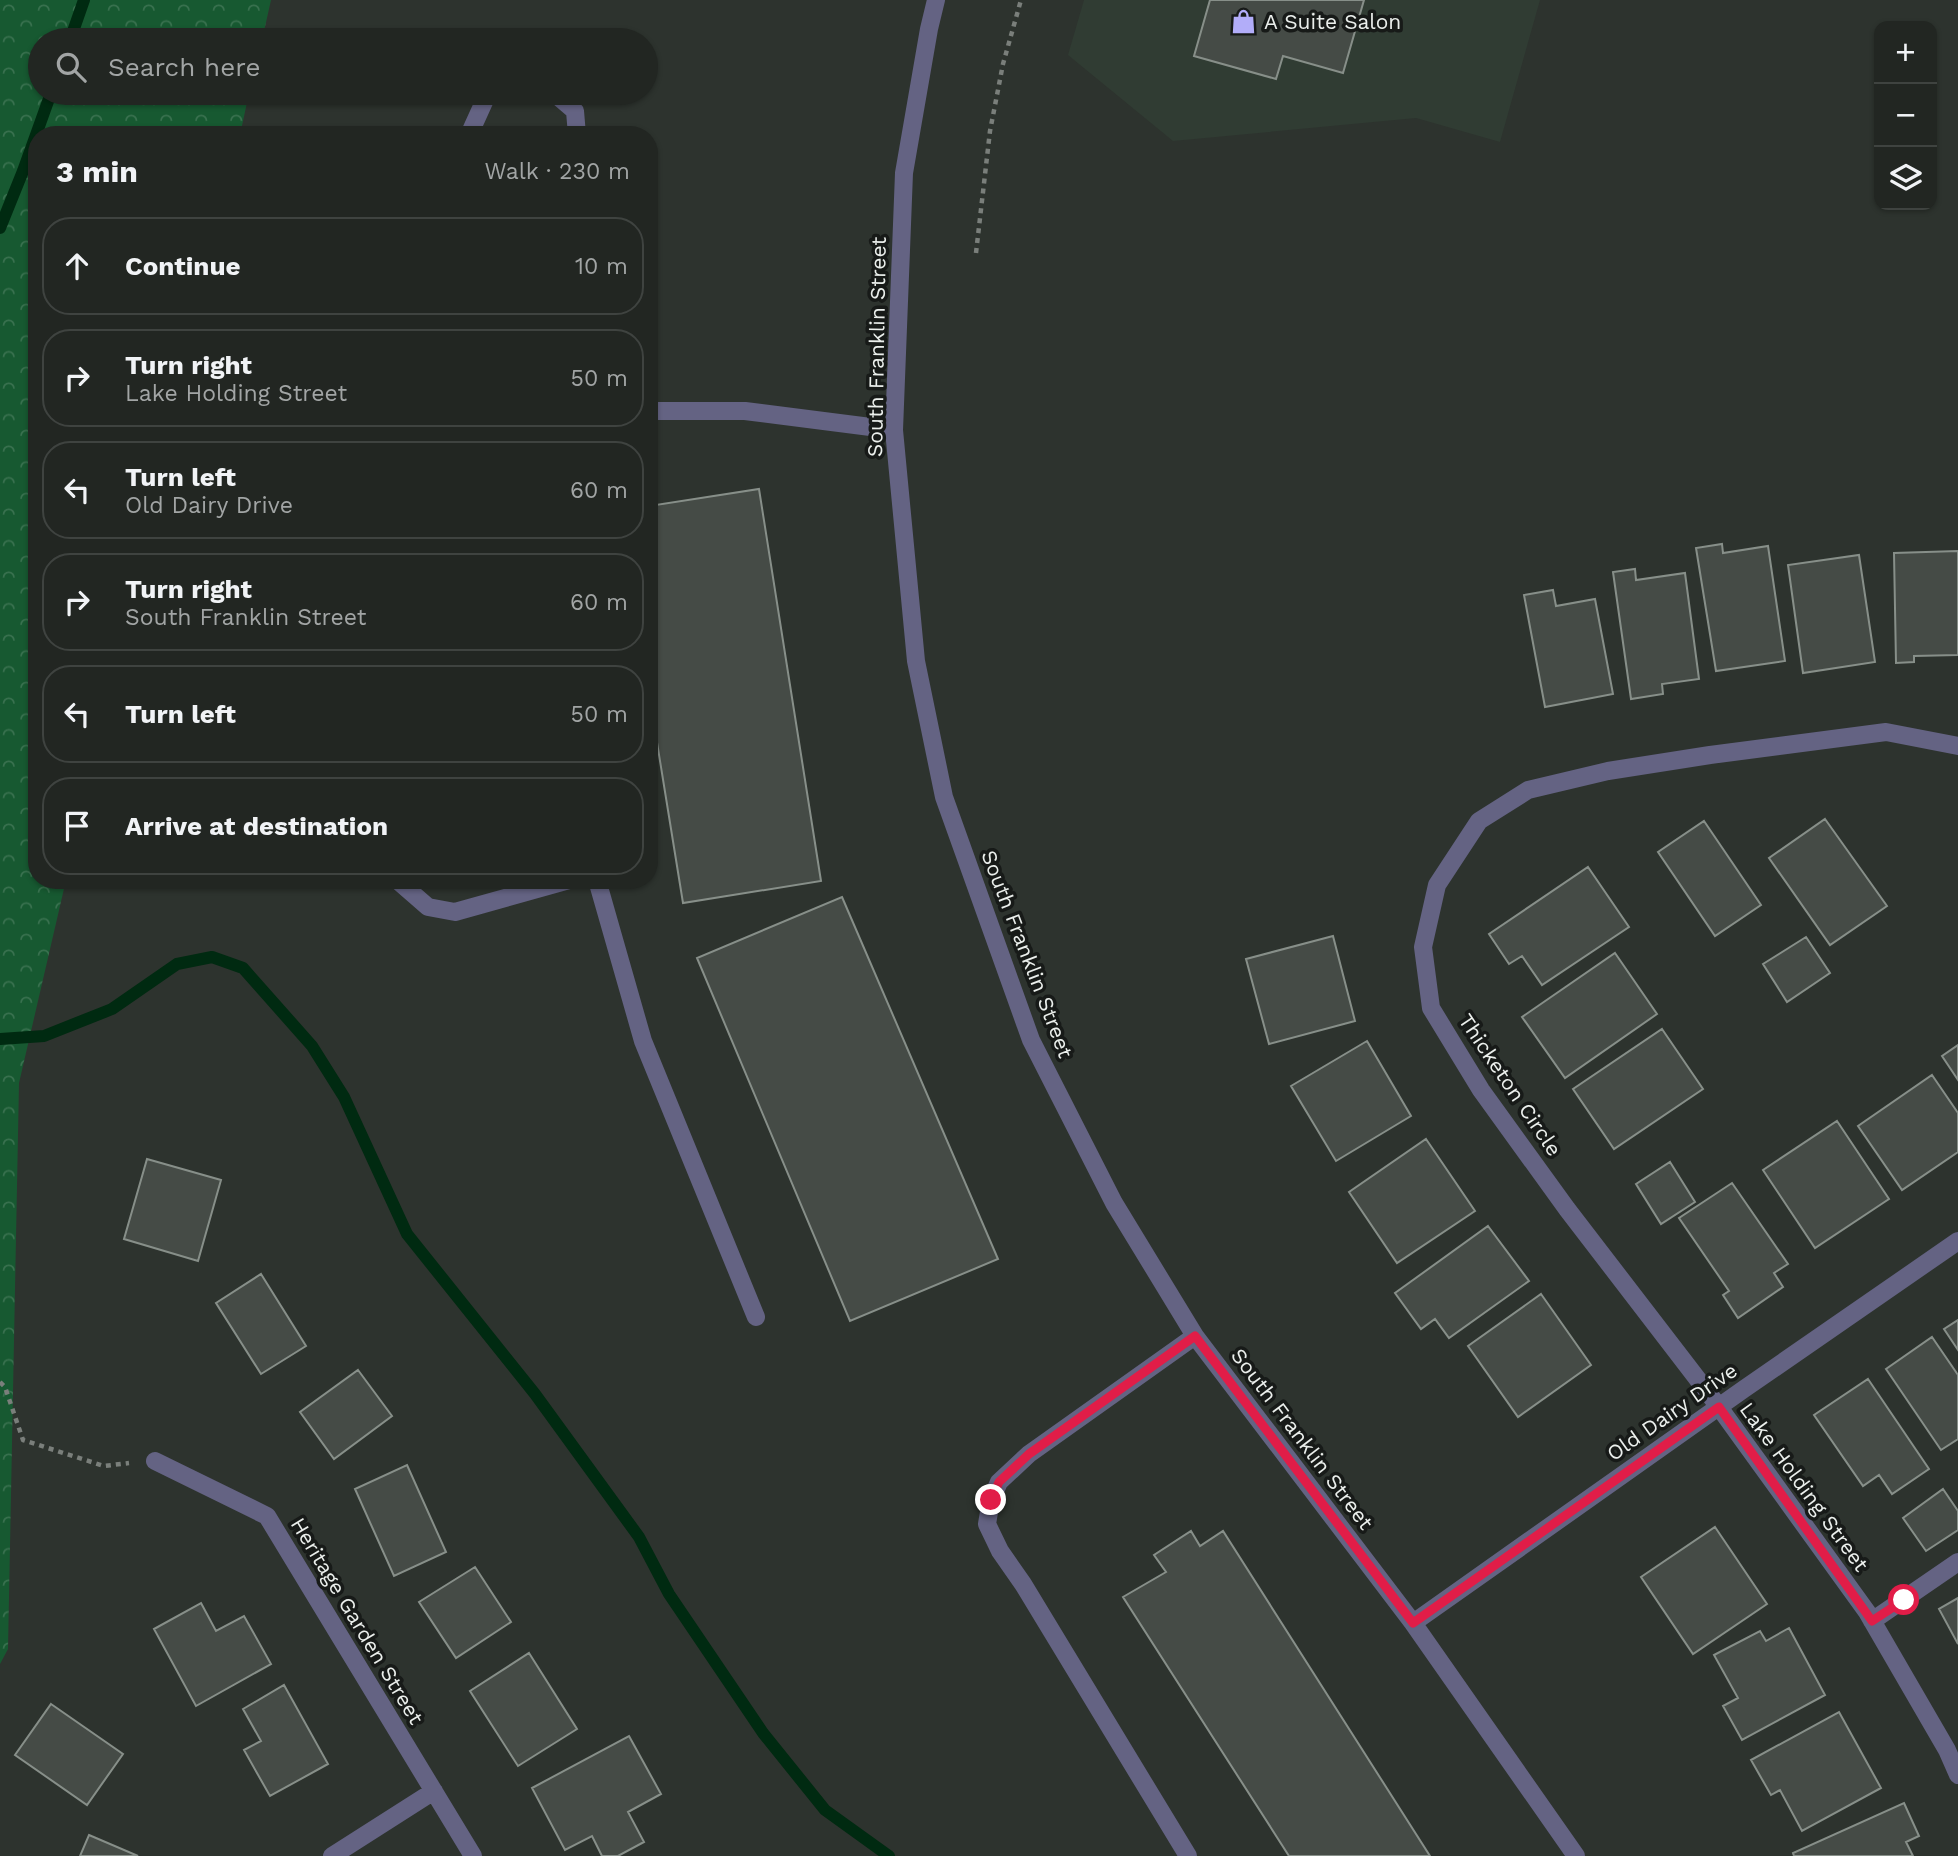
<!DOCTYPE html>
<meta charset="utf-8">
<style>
body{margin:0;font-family:"Work Sans",sans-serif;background:#2a2e2a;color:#f1f3f6}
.controls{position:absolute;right:21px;top:21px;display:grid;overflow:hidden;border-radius:14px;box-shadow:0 2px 5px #0004}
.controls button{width:63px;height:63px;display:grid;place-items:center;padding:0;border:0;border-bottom:2px solid #3f4340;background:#222622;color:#f1f3f6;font:35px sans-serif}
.stop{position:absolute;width:21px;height:21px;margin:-16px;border:5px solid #e11d48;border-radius:50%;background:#fff}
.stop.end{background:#e11d48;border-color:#fff;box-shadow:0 2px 7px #0008}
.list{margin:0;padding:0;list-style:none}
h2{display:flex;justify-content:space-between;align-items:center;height:91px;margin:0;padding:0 28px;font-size:30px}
h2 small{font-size:23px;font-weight:400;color:#a2a5a5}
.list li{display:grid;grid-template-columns:46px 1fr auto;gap:21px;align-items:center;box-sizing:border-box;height:98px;margin:0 14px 14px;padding:0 14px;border:2px solid #3f4340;border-radius:28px}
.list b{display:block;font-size:26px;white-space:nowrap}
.list p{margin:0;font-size:23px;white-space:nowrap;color:#a2a5a5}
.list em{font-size:23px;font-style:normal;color:#a2a5a5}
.icon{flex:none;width:38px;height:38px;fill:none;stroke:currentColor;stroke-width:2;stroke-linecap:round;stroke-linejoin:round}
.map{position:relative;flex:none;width:1958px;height:1856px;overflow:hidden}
.search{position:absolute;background:#222622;box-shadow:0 2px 5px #0004;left:28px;top:28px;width:630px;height:77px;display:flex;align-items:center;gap:18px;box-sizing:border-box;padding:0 24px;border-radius:38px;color:#a2a5a5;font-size:26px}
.panel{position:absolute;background:#222622;box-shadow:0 2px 5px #0004;left:28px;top:126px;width:630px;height:763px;border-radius:28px}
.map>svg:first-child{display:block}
.built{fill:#303c33}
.park{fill:url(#park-crowns)}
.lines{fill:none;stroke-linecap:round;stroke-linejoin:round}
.stream{stroke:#002a11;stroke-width:12}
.building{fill:#454b46;stroke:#878f89;stroke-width:2}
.path{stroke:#7a7f7b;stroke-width:4.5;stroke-dasharray:5 5;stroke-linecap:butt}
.minor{stroke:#646383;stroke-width:18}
.route{stroke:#e11d48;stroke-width:9}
.labels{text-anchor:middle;stroke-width:7;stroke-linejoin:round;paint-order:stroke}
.poi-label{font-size:21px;fill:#ebefec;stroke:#171a18;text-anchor:start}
.street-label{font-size:21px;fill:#ebefec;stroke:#171a18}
</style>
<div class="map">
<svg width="1958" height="1856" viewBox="0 0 1958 1856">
<defs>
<pattern id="park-crowns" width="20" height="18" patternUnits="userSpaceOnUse" patternTransform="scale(1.75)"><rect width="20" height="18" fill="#175931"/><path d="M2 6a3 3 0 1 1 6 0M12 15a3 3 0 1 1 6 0" fill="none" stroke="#39714f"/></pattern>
</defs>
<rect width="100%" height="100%" fill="#2d332e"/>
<path class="built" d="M 1084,0 L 1540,0 L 1500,142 L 1416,118 L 1173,141 L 1068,55 Z"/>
<path class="park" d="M 0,0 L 271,0 L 262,40 L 40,40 L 40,93 L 249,93 L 240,135 L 37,135 L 37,880 L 66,880 L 19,1083 L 8,1649 L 0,1664 Z"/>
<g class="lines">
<path class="stream" d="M 70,40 L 84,0
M 0,228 L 23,171 L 51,93
M 0,1039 L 44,1036 L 112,1009 L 177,964 L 212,957 L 243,968 L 312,1046 L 344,1097 L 407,1234 L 535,1394 L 639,1537 L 669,1594 L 763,1733 L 825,1810 L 889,1856"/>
</g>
<path class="building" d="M 1210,0 L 1364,0 L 1343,73 L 1283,56 L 1276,79 L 1194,56 Z
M 759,489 L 821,881 L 683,903 L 649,693 L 649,506 Z
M 1722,544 L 1723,553 L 1768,546 L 1785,661 L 1716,671 L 1696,548 Z
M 1958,551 L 1958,655 L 1914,656 L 1914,662 L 1896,663 L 1894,553 Z
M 1859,555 L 1875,662 L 1803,673 L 1788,565 Z
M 1635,569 L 1636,580 L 1685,573 L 1699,679 L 1662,684 L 1663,694 L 1631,699 L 1613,572 Z
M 1553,590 L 1556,606 L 1595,599 L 1613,694 L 1545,707 L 1524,595 Z
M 1825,819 L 1887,906 L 1830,945 L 1769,858 Z
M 1704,821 L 1761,905 L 1715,936 L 1658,852 Z
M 1588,867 L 1629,927 L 1542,985 L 1522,956 L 1509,964 L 1489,934 Z
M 842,897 L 998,1259 L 850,1321 L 697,958 Z
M 1333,936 L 1355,1021 L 1269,1044 L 1246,959 Z
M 1806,937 L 1830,973 L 1787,1002 L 1763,964 Z
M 1615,953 L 1657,1014 L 1565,1078 L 1522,1017 Z
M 1662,1029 L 1703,1089 L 1614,1149 L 1573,1089 Z
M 1367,1041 L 1411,1116 L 1336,1161 L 1291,1086 Z
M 1958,1045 L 1958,1080 L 1942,1056 Z
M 1932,1075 L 1958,1113 L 1958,1152 L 1902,1190 L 1858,1126 Z
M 1837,1121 L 1889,1199 L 1815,1248 L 1763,1170 Z
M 1426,1139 L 1475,1211 L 1397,1263 L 1349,1192 Z
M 147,1159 L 221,1180 L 198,1261 L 124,1239 Z
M 1670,1162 L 1695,1202 L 1661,1224 L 1636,1184 Z
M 1732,1183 L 1788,1264 L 1774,1273 L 1783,1287 L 1738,1318 L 1723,1295 L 1729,1291 L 1679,1218 Z
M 1488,1226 L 1529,1281 L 1449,1338 L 1435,1319 L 1421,1329 L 1395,1293 Z
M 261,1274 L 306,1346 L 261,1374 L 216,1303 Z
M 1541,1294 L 1591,1365 L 1518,1417 L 1468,1346 Z
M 1958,1320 L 1958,1350 L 1944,1329 Z
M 1932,1337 L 1958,1375 L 1958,1439 L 1941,1450 L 1886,1369 Z
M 358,1370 L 392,1416 L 334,1459 L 300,1412 Z
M 1868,1379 L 1929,1469 L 1892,1494 L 1879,1475 L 1863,1486 L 1814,1415 Z
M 407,1465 L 446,1552 L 394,1576 L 355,1489 Z
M 1943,1489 L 1958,1511 L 1958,1530 L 1926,1551 L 1903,1518 Z
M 1715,1527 L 1767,1604 L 1693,1654 L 1641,1577 Z
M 1191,1531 L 1200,1546 L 1223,1531 L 1430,1856 L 1289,1856 L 1123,1597 L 1166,1572 L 1154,1555 Z
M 475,1567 L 511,1622 L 456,1658 L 419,1602 Z
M 1958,1598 L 1958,1644 L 1939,1609 Z
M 201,1603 L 216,1631 L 244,1616 L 271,1664 L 196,1706 L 154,1629 Z
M 1789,1628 L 1825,1695 L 1742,1740 L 1723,1706 L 1738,1698 L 1714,1655 L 1760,1631 L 1766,1641 Z
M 529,1653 L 577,1729 L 518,1766 L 470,1691 Z
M 284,1685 L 328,1764 L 270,1796 L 244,1750 L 261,1741 L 243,1709 Z
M 51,1704 L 123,1754 L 87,1805 L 15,1755 Z
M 1839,1712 L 1881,1788 L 1802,1831 L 1780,1790 L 1771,1795 L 1751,1760 Z
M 629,1736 L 661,1794 L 628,1812 L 644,1842 L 618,1856 L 602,1856 L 592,1836 L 565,1850 L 532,1788 Z
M 1904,1803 L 1919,1836 L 1906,1842 L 1913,1856 L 1794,1856 L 1793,1853 Z
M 89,1835 L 138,1856 L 80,1856 Z"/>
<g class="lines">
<path class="path" d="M 976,253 L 990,131 L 1003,64 L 1021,0
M 0,1382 L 5,1387 L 23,1440 L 104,1466 L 129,1463"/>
<path class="minor" d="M 936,0 L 929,29 L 904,173 L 894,430 L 916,661 L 944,797 L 1031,1040 L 1114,1203 L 1195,1336 L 1413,1623 L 1576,1856
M 554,93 L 575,111 L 577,135
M 469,135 L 488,93
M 649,411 L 745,411 L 894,430
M 1958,746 L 1886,732 L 1710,755 L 1608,771 L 1528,790 L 1479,821 L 1437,885 L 1423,947 L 1431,1008 L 1481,1090 L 1567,1209 L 1719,1407 L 1867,1612 L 1947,1750 L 1958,1775
M 397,880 L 428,907 L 455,912 L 569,880
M 597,880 L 643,1041 L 756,1317
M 155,1461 L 267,1516 L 473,1856
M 1872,1621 L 1958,1562
M 1413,1623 L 1744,1389 L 1958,1241
M 332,1856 L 434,1791
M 1188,1856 L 1023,1584 L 1000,1551 L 987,1524 L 991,1500 L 999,1482 L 1029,1454 L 1195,1336"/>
</g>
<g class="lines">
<path class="route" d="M 991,1500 L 999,1482 L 1029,1454 L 1195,1336 L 1413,1623 L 1719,1407 L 1872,1621 L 1904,1600"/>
</g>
<defs>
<symbol id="shop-bare" viewBox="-9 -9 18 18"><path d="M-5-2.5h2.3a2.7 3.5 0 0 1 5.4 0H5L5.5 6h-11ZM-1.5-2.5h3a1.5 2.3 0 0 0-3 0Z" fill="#b2adf9" stroke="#171a18" stroke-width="2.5" paint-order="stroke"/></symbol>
</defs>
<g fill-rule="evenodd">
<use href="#shop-bare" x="1226" y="4" width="35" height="35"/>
</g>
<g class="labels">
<g class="poi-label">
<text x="1264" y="29">A Suite Salon</text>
</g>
<g class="street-label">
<text transform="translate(877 347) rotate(-89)" y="7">South Franklin Street</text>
<text transform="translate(1027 954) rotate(69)" y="7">South Franklin Street</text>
<text transform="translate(1510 1085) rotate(56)" y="7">Thicketon Circle</text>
<text transform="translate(1672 1412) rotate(-35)" y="7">Old Dairy Drive</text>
<text transform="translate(1302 1439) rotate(53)" y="7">South Franklin Street</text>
<text transform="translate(1804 1487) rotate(54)" y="7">Lake Holding Street</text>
<text transform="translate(357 1621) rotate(59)" y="7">Heritage Garden Street</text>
</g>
</g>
</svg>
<div class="controls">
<button>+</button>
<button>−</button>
<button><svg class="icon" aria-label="layers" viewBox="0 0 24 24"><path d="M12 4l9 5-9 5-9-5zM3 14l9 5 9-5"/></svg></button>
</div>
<div class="stop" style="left:1904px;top:1600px"></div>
<div class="stop end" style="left:991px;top:1500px"></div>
<div class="search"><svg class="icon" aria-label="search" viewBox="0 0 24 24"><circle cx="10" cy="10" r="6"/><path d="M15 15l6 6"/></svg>Search here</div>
<section class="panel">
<h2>3 min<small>Walk · 230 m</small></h2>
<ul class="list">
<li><svg class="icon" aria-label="ahead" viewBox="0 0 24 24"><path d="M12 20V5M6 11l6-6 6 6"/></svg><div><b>Continue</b></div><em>10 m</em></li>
<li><svg class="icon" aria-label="right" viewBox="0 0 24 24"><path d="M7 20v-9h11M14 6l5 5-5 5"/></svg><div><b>Turn right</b><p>Lake Holding Street</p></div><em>50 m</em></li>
<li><svg class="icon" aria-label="left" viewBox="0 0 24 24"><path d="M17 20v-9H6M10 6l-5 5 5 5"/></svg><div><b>Turn left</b><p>Old Dairy Drive</p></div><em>60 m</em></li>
<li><svg class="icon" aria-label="right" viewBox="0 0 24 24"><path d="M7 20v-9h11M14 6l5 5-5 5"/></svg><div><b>Turn right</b><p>South Franklin Street</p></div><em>60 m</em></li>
<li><svg class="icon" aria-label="left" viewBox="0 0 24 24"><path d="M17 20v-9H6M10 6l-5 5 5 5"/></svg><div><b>Turn left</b></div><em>50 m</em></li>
<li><svg class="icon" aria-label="arrive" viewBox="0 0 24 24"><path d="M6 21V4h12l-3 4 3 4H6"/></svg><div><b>Arrive at destination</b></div></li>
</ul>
</section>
</div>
